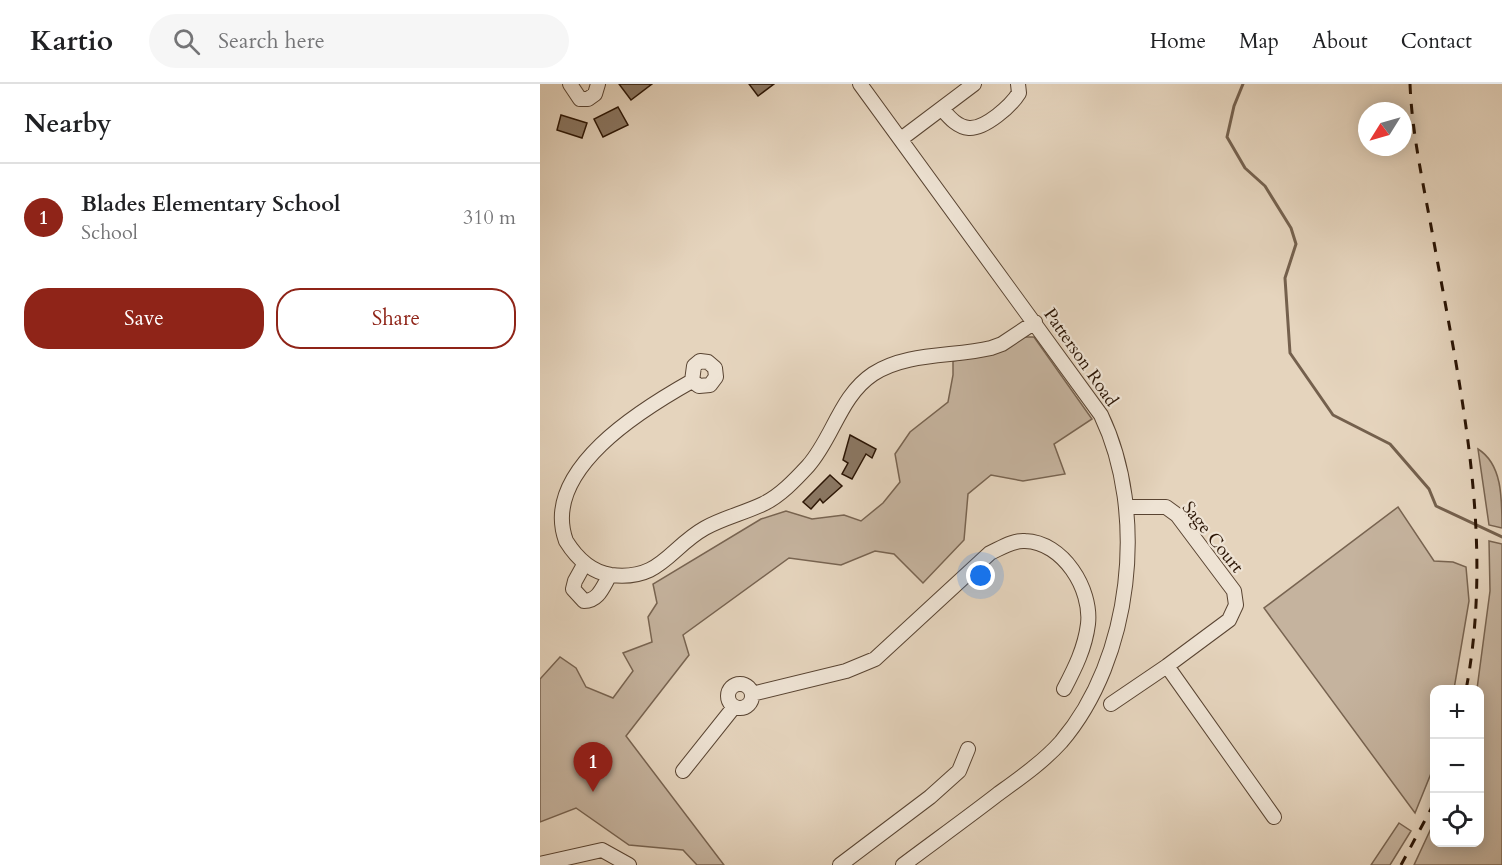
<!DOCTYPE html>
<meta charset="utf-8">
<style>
body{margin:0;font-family:Cardo,serif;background:#f6f6f6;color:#202124}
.controls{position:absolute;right:18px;bottom:18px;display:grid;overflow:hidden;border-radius:12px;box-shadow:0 3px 15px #0003}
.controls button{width:54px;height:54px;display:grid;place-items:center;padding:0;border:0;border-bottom:2px solid #e0e0e0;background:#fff;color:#202124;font:30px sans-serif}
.compass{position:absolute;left:818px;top:18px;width:54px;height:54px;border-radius:50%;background:#fff;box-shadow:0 3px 15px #0003;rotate:233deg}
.you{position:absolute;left:441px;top:492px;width:21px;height:21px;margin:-15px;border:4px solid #fff;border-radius:50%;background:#1a73e8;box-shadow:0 0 0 9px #1a73e833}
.badge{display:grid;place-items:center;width:39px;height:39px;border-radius:50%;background:#8f2418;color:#fff;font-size:20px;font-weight:700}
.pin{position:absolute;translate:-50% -50px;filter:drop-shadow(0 2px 3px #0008)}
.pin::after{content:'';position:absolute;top:32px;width:21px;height:18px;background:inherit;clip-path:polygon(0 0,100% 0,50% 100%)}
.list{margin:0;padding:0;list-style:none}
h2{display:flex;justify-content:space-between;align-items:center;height:78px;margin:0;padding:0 24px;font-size:26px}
h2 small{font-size:20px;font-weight:400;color:#757577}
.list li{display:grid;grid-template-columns:39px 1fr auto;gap:18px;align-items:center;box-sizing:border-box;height:108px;padding:0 24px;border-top:2px solid #e0e0e0}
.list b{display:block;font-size:22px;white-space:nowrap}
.list p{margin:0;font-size:20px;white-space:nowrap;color:#757577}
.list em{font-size:20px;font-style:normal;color:#757577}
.actions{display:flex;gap:12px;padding:18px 24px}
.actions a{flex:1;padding:14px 0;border:2px solid #8f2418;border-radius:24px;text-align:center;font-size:21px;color:#8f2418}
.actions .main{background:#8f2418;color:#fff}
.icon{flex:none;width:33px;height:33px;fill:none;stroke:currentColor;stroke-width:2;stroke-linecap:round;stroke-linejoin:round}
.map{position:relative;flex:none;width:962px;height:781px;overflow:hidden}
header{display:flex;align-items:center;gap:36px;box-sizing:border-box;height:84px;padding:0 30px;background:#fff;border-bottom:2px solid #e0e0e0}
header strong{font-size:28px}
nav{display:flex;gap:33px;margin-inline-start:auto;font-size:21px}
.search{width:420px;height:54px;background:#f6f6f6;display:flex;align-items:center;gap:15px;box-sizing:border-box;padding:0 21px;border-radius:33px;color:#757577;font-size:22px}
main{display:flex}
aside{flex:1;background:#fff}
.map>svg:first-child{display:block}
.green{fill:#c5b39e;stroke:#786451;stroke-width:1.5}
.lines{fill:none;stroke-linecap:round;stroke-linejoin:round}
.stream{stroke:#74604d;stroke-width:3}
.building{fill:#8b7864;stroke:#2a1404;stroke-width:1.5}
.minor-casing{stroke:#594432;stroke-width:16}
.minor{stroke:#eee3d4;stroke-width:14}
.rail{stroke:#2a1404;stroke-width:3;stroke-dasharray:10 10;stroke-linecap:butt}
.labels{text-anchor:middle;stroke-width:4.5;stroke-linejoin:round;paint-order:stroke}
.street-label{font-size:18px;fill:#2a1404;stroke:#eee3d4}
</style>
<header>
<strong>Kartio</strong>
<div class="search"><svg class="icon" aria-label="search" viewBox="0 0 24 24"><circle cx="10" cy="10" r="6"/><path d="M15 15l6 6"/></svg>Search here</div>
<nav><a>Home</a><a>Map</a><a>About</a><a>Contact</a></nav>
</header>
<main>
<aside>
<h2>Nearby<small></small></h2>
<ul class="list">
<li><span class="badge">1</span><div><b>Blades Elementary School</b><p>School</p></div><em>310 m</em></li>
</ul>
<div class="actions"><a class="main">Save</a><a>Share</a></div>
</aside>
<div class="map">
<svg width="962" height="781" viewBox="0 0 962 781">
<rect width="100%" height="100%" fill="#e5d4bd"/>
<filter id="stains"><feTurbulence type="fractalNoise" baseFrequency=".00333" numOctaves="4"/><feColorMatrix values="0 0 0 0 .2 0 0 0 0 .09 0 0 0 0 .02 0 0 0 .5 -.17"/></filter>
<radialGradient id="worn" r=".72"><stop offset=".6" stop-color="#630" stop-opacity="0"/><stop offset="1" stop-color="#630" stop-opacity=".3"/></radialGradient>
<path class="green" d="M 484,253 L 494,253 L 552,335 L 514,360 L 525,390 L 483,397 L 451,391 L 428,410 L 424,456 L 383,499 L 354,470 L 335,467 L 301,481 L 249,474 L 143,551 L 149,571 L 86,652 L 184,781 L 157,781 L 143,766 L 89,761 L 36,724 L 0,738 L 0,595 L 20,573 L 36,584 L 46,603 L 73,614 L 93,587 L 83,569 L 112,558 L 108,533 L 117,519 L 113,500 L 221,435 L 246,427 L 272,435 L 304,431 L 321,437 L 343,419 L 360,398 L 355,370 L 370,348 L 408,318 L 413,291 L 413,277 L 456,269 Z
M 938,365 C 962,380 962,413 962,444 L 949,441 Z
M 858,423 L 894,477 L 913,478 L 926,483 L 929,517 L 914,605 L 894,606 L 894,682 L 875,729 L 724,524 Z
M 949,457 L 962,460 L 962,781 L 874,781 L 894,738 L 894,758 L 940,758 L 940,606 L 937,605 L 950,507 Z
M 859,739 L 871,747 L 850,781 L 831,781 Z"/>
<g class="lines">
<path class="stream" d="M 703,0 L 694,22 L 687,53 L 705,84 L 725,102 L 751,144 L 756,160 L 745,194 L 750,269 L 793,331 L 850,360 L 889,405 L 896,422 L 962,453"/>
</g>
<path class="building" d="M 79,0 L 112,0 L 91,16 Z
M 209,0 L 234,0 L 218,12 Z
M 78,23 L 88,41 L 63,53 L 54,35 Z
M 21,31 L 47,39 L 42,54 L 17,46 Z
M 310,351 L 336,365 L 332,374 L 326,370 L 312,395 L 302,390 L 308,379 L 303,376 Z
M 290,391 L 302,402 L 283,419 L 280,415 L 271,425 L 263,418 Z"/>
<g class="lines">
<defs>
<path id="minor" d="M 30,0 L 40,15 L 48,15 L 55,10 L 58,0
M 320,0 L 561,331 C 608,429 592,575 521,658 C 503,678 480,694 458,710 C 427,734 395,757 363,781
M 402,25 C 409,33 417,43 429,44 C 445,45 471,22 479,9 L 478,0
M 361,55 L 434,0
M 152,297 L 154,282 L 160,277 L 168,278 L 175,284 L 176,293 L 170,301 L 159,302 L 152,297 C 104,324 0,386 26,457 C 36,473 51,488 71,491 C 121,497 129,464 165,444 C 183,434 204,429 223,420 C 240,412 255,396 268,382 C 293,354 300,312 333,290 C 367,268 413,273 451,264 L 462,260 L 495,238
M 45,479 L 35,497 L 33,505 L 44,517 C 59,517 63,502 70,491
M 627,582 L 734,733
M188 612a12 12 0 1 1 24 0a12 12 0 1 1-24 0Z
M 212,610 L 306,587 L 335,575 L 450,469 C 461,464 473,456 485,457 C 523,458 552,505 548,540 C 545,564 535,584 524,605
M 571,620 L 627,582 L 689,536 L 696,521 L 694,507 L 637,431 L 626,423 L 587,423
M 143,687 L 194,623
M 0,780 L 62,766 L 89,781
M 300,781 L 390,713 L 419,687 L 428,665"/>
</defs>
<use href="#minor" class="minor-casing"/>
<use href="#minor" class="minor"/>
<path class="rail" d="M 870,0 C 872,51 884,103 893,153 C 920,303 955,453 926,606
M 861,781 L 891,725 L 894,712"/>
</g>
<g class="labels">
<g class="street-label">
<text transform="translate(541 273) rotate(55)" y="6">Patterson Road</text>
<text transform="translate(673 453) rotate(51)" y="6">Sage Court</text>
</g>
</g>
<rect width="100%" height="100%" filter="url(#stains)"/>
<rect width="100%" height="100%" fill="url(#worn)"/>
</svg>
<div class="controls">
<button>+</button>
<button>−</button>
<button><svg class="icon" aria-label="locate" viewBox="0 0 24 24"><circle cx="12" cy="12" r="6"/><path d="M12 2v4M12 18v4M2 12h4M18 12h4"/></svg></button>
</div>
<svg class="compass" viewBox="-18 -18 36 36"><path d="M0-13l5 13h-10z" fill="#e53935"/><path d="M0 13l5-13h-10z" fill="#757577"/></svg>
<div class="you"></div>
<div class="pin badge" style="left:53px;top:708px">1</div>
</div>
</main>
